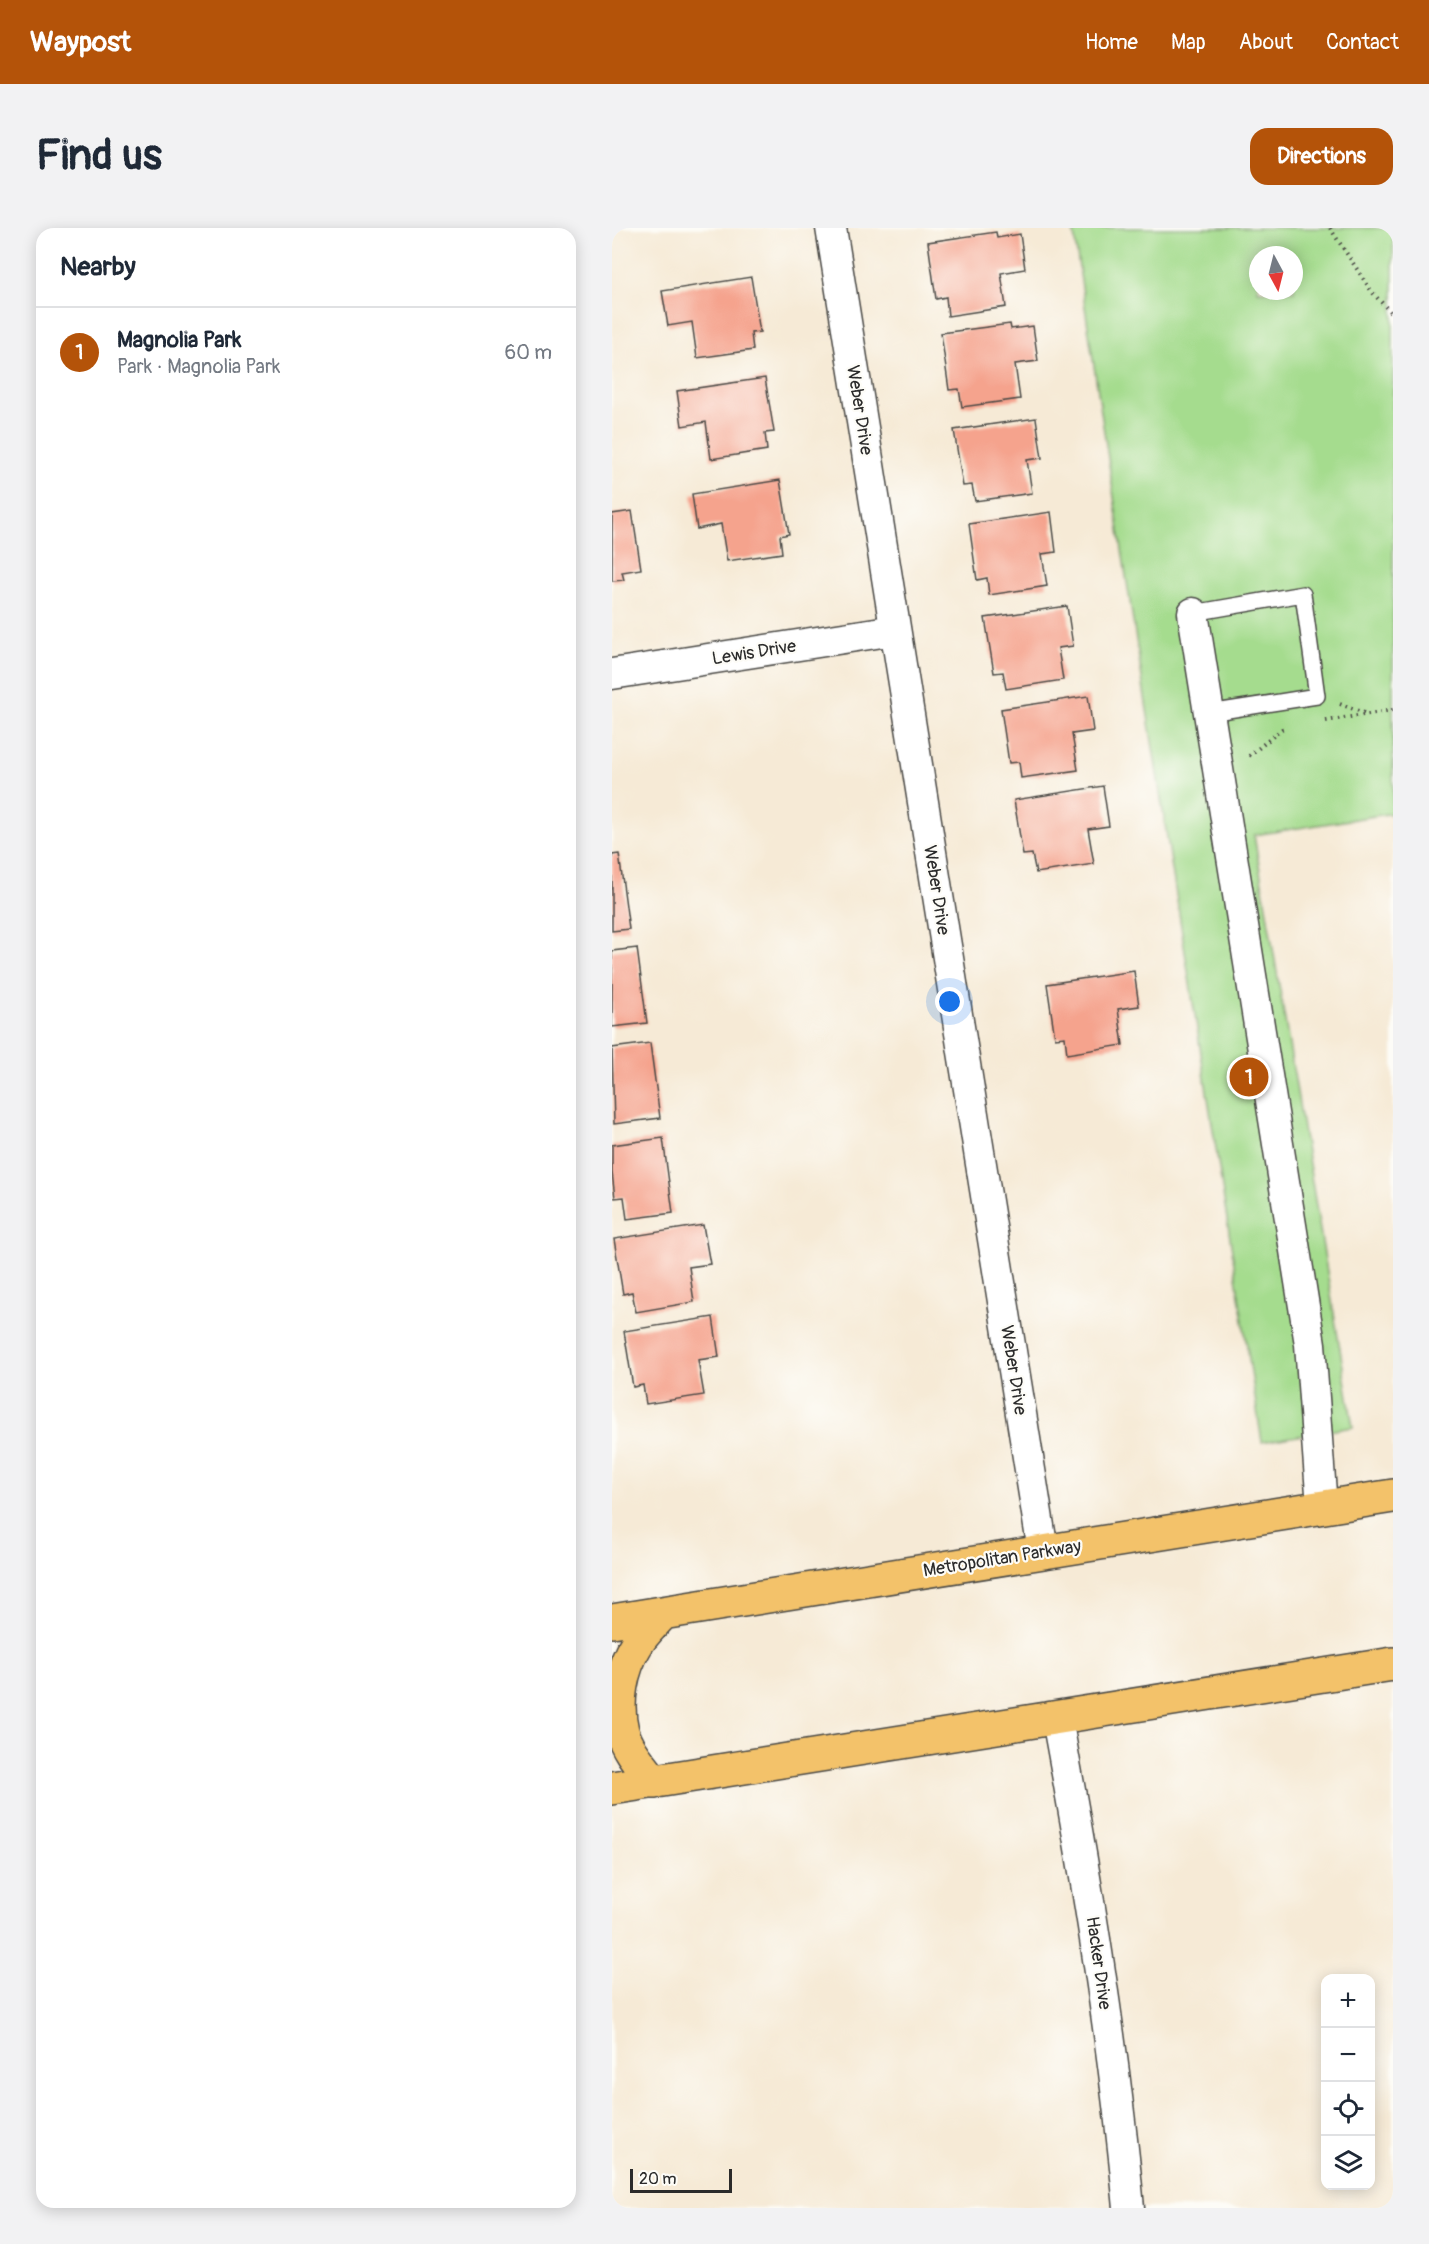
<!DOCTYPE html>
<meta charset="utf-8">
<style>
body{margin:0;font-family:Pangolin,sans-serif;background:#f2f2f3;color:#1f2937}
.controls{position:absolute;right:18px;bottom:18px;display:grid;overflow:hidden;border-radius:12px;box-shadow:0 3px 15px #0003}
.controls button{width:54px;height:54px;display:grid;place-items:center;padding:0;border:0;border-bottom:2px solid #e0e1e3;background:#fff;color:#1f2937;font:30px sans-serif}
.compass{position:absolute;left:637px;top:18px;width:54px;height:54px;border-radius:50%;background:#fff;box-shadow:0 3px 15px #0003;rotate:173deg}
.scale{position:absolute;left:18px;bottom:15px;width:102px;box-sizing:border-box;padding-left:6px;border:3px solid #2b2b2b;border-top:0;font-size:16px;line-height:21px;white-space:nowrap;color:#2b2b2b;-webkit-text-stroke:4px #fdfcf7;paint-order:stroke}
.you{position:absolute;left:338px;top:774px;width:21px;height:21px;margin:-15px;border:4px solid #fff;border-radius:50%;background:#1a73e8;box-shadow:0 0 0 9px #1a73e833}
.badge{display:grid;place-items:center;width:39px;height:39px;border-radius:50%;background:#b45309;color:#fff;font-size:20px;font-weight:700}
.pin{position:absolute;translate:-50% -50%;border:3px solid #fff;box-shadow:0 2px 6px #0006}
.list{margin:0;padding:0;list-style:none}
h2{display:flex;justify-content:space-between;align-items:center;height:78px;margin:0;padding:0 24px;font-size:26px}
h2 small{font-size:20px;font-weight:400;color:#747a83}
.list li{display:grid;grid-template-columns:39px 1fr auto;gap:18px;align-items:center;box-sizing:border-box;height:90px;padding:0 24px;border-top:2px solid #e0e1e3}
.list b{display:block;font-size:22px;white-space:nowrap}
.list p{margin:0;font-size:20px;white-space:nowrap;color:#747a83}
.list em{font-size:20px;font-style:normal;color:#747a83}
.icon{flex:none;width:33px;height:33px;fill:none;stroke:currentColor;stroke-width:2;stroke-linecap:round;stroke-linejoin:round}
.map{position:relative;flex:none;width:781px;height:1980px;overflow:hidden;border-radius:18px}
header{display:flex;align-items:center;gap:36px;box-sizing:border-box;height:84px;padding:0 30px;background:#b45309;color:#fff}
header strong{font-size:28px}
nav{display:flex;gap:33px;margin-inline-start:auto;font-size:21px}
.intro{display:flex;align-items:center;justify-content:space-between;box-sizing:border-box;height:144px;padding:0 36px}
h1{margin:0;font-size:42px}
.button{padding:15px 27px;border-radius:18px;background:#b45309;color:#fff;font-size:21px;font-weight:700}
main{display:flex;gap:36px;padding:0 36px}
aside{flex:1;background:#fff;border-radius:18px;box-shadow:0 3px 15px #0003}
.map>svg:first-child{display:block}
.green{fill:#a5dc8e;stroke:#68845c;stroke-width:1.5;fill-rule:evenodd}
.building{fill:#f5a38d}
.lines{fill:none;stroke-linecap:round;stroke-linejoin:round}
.lane-casing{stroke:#494845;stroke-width:18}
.street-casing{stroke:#494845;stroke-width:33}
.primary-casing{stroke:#494845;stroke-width:36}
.path{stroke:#494845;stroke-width:4;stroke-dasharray:1.5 4.5;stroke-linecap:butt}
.lane{stroke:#fff;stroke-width:15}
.street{stroke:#fff;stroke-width:30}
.primary{stroke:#f3c26a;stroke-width:33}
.labels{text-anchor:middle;stroke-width:4.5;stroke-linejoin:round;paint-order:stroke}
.street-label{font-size:18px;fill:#2b2b2b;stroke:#fdfcf7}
</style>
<header>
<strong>Waypost</strong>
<nav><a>Home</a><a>Map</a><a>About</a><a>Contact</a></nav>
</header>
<div class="intro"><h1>Find us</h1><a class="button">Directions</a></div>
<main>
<aside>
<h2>Nearby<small></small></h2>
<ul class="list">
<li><span class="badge">1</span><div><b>Magnolia Park</b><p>Park · Magnolia Park</p></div><em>60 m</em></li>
</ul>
</aside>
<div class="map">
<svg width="781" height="1980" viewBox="0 0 781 1980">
<rect width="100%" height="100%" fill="#fdfcf7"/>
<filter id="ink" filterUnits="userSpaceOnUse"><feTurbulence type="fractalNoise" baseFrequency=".0167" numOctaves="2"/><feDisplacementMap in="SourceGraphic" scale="12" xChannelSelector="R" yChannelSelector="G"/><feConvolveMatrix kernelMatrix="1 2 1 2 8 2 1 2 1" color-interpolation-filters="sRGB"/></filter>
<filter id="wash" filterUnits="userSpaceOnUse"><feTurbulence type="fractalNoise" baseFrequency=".008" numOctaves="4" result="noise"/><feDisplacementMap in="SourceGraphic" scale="24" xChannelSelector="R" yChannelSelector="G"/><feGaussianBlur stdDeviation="1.35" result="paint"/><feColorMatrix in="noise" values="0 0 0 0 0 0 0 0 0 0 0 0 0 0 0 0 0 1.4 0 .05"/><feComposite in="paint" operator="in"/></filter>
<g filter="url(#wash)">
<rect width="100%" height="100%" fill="#f6ead6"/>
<path class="green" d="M 461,0 L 781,0 L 781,585 L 642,607 L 741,1199 L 650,1214 L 514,348 ZM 646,27 L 682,27 L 682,63 L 646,63 Z"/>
<g id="blocks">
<path class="building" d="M 384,4 L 385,10 L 408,6 L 413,41 L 389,45 L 394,79 L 336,88 L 334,69 L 324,71 L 316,14 Z
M 139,49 L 148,104 L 139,105 L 141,122 L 85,130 L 80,94 L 56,98 L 50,63 Z
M 398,96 L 399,101 L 421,98 L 426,133 L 403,136 L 408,171 L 350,179 L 347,161 L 337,162 L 329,105 Z
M 153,150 L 162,204 L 153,205 L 155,222 L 99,231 L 94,194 L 70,198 L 65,163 Z
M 424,190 L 430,230 L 415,232 L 420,265 L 363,273 L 360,257 L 351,258 L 342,202 Z
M 168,252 L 177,306 L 168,308 L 170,325 L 115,333 L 109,296 L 85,301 L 80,266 Z
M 20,283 L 29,341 L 10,344 L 12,352 L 0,353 L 0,286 Z
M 439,284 L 444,324 L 430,326 L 435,358 L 377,367 L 375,350 L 365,352 L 357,296 Z
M 455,378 L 461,418 L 446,420 L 451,452 L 394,461 L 391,444 L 382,445 L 373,390 Z
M 476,468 L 481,503 L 460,506 L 466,542 L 409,550 L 407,534 L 397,535 L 389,481 Z
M 491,558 L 497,598 L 476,601 L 482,636 L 424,645 L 420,626 L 411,627 L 402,572 Z
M 7,626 L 17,701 L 0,703 L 0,627 Z
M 25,720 L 35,795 L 0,799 L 0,723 Z
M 522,743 L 527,778 L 506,781 L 511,817 L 455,826 L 453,809 L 443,810 L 435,756 Z
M 38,815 L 48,890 L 2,896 L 0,820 Z
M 51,910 L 61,985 L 15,991 L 12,969 L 3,970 L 0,944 L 0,917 Z
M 91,997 L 98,1036 L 77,1039 L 82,1074 L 24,1084 L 20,1064 L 11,1066 L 2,1011 Z
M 101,1089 L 107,1129 L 86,1132 L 92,1167 L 34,1176 L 31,1157 L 21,1159 L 12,1103 Z"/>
</g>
</g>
<g filter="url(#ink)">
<use href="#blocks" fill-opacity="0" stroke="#494845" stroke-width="1.5"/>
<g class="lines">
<defs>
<path id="lane" d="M 581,385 L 691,366 L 705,468 L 597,485"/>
<path id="street" d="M 219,0 L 431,1323
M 581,385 L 698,1116 L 710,1279
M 0,446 L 283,402
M 445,1491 C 475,1653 502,1816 517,1980"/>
<path id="primary" d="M 0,1393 L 781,1268
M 42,1554 C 30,1538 15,1522 10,1503 C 3,1475 9,1441 24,1417 C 30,1406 42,1395 51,1385
M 0,1560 L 781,1436"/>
</defs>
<use href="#lane" class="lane-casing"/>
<use href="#street" class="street-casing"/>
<use href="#primary" class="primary-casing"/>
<path class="path" d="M 718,0 L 760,64 L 781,87
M 728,476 L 752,485
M 714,493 L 781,482
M 637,528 L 670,501 L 674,500"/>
<use href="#lane" class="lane"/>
<use href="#street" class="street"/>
<use href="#primary" class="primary"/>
</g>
</g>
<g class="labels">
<g class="street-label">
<text transform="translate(248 182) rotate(81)" y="6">Weber Drive</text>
<text transform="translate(142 424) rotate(-9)" y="6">Lewis Drive</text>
<text transform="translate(325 662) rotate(81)" y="6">Weber Drive</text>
<text transform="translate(402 1142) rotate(81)" y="6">Weber Drive</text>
<text transform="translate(390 1330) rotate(-9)" y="6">Metropolitan Parkway</text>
<text transform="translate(487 1735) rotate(82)" y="6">Hacker Drive</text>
</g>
</g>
</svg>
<div class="controls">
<button>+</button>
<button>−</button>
<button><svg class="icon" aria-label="locate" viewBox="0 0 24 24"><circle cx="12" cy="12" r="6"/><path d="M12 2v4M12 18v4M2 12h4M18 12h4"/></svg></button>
<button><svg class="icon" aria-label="layers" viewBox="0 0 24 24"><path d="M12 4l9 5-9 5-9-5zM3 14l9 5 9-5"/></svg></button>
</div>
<svg class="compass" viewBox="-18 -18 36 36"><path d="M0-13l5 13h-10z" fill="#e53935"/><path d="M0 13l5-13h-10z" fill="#747a83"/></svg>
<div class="scale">20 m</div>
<div class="you"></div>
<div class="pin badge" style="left:637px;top:849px">1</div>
</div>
</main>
